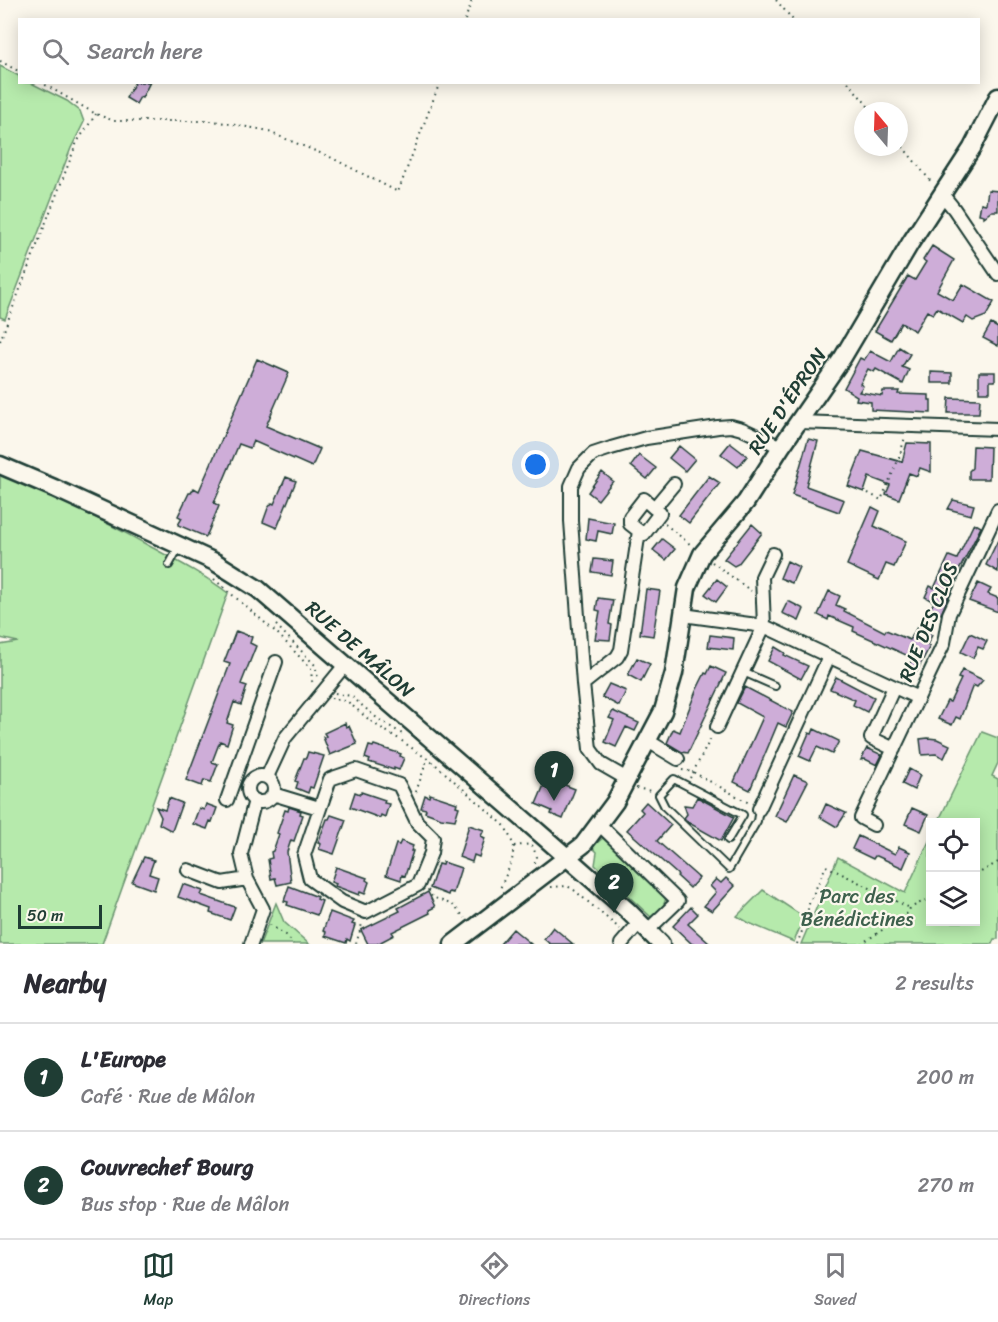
<!DOCTYPE html>
<meta charset="utf-8">
<style>
body{margin:0;font-family:Sriracha,sans-serif;background:#f2f2f3;color:#2b2b33}
.controls{position:absolute;right:18px;bottom:18px;display:grid;overflow:hidden;border-radius:0px;box-shadow:0 3px 15px #0003}
.controls button{width:54px;height:54px;display:grid;place-items:center;padding:0;border:0;border-bottom:2px solid #e1e1e2;background:#fff;color:#2b2b33;font:30px sans-serif}
.compass{position:absolute;left:854px;top:102px;width:54px;height:54px;border-radius:50%;background:#fff;box-shadow:0 3px 15px #0003;rotate:341deg}
.scale{position:absolute;left:18px;bottom:15px;width:84px;box-sizing:border-box;padding-left:6px;border:3px solid #1f3d34;border-top:0;font-size:16px;line-height:21px;white-space:nowrap;color:#1f3d34;-webkit-text-stroke:4px #fbf7ec;paint-order:stroke}
.you{position:absolute;left:536px;top:465px;width:21px;height:21px;margin:-15px;border:4px solid #fff;border-radius:50%;background:#1a73e8;box-shadow:0 0 0 9px #1a73e833}
.badge{display:grid;place-items:center;width:39px;height:39px;border-radius:50%;background:#1f3d34;color:#fff;font-size:20px;font-weight:700}
.pin{position:absolute;translate:-50% -50px;filter:drop-shadow(0 2px 3px #0008)}
.pin::after{content:'';position:absolute;top:32px;width:21px;height:18px;background:inherit;clip-path:polygon(0 0,100% 0,50% 100%)}
.list{margin:0;padding:0;list-style:none}
h2{display:flex;justify-content:space-between;align-items:center;height:78px;margin:0;padding:0 24px;font-size:26px}
h2 small{font-size:20px;font-weight:400;color:#7c7c81}
.list li{display:grid;grid-template-columns:39px 1fr auto;gap:18px;align-items:center;box-sizing:border-box;height:108px;padding:0 24px;border-top:2px solid #e1e1e2}
.list b{display:block;font-size:22px;white-space:nowrap}
.list p{margin:0;font-size:20px;white-space:nowrap;color:#7c7c81}
.list em{font-size:20px;font-style:normal;color:#7c7c81}
.icon{flex:none;width:33px;height:33px;fill:none;stroke:currentColor;stroke-width:2;stroke-linecap:round;stroke-linejoin:round}
.map{position:relative;flex:none;width:998px;height:944px;overflow:hidden}
.search{position:absolute;background:#fff;box-shadow:0 3px 15px #0003;left:18px;right:18px;top:18px;height:66px;display:flex;align-items:center;gap:15px;box-sizing:border-box;padding:0 21px;border-radius:0px;color:#7c7c81;font-size:22px}
.sheet{height:294px;background:#fff}
nav{display:flex;justify-content:space-around;align-items:center;box-sizing:border-box;height:84px;border-top:2px solid #e1e1e2;background:#fff;font-size:16px;color:#7c7c81}
nav a{display:grid;justify-items:center;gap:3px}
nav .on{color:#1f3d34}
.map>svg:first-child{display:block}
.green{fill:#b6eaac;stroke:#6a9470;stroke-width:1.5}
.building{fill:#ceadd8;stroke:#1f3d34;stroke-width:1.5}
.lines{fill:none;stroke-linecap:round;stroke-linejoin:round}
.lane-casing{stroke:#1f3d34;stroke-width:10}
.street-casing{stroke:#1f3d34;stroke-width:16}
.secondary-casing{stroke:#1f3d34;stroke-width:21}
.path{stroke:#1f3d34;stroke-width:2;stroke-dasharray:1.5 4.5;stroke-linecap:butt}
.lane{stroke:#fbf7ec;stroke-width:6}
.street{stroke:#fbf7ec;stroke-width:12}
.secondary{stroke:#fbf7ec;stroke-width:16}
.labels{text-anchor:middle;stroke-width:4.5;stroke-linejoin:round;paint-order:stroke}
.street-label{font-size:20px;fill:#1f3d34;stroke:#fbf7ec}
.park-label{font-size:20px;fill:#3d604c;stroke:#fbf7ec}
</style>
<div class="map">
<svg width="998" height="944" viewBox="0 0 998 944">
<rect width="100%" height="100%" fill="#fbf7ec"/>
<filter id="ink" filterUnits="userSpaceOnUse"><feTurbulence type="fractalNoise" baseFrequency=".0167" numOctaves="2"/><feDisplacementMap in="SourceGraphic" scale="12" xChannelSelector="R" yChannelSelector="G"/><feConvolveMatrix kernelMatrix="1 2 1 2 8 2 1 2 1" color-interpolation-filters="sRGB"/></filter>
<g filter="url(#ink)">
<path class="green" d="M 0,66 L 19,76 L 20,82 L 31,83 L 67,101 L 80,111 L 84,122 L 71,148 L 5,319 L 0,317 Z
M 0,475 C 53,496 103,520 153,548 C 179,562 204,575 228,593 L 102,944 L 0,944 L 0,645 L 18,642 L 0,638 Z
M 982,732 L 998,738 L 998,763 L 992,776 L 998,779 L 998,939 L 994,939 L 992,944 L 801,944 L 838,857 L 905,893 L 930,839 L 930,922 L 976,922 L 976,822 L 938,822 Z
M 603,838 L 666,898 L 663,907 L 651,917 L 595,865 L 597,852 L 592,847 Z
M 763,890 L 804,917 L 794,942 L 749,923 L 737,916 Z
M 276,903 L 284,922 L 309,944 L 260,944 Z"/>
<path class="building" d="M 135,82 L 150,82 L 142,98 L 140,97 L 136,104 L 126,98 Z
M 988,190 L 998,191 L 998,211 L 992,211 L 984,217 L 984,215 L 979,214 L 981,203 L 986,204 Z
M 932,246 L 954,260 L 937,291 L 953,300 L 963,284 L 994,302 L 986,316 L 973,321 L 967,317 L 963,323 L 937,308 L 933,314 L 927,311 L 915,331 L 901,323 L 891,340 L 875,331 L 908,276 L 915,280 L 926,262 L 923,260 Z
M 991,324 L 998,328 L 998,346 L 983,338 Z
M 899,347 L 910,354 L 902,367 L 909,370 L 903,384 L 876,369 L 874,372 L 868,369 L 860,384 L 863,386 L 859,392 L 882,396 L 883,391 L 899,391 L 898,394 L 929,395 L 929,400 L 931,400 L 931,413 L 871,410 L 871,402 L 856,400 L 857,396 L 844,388 L 860,358 L 864,360 L 870,351 L 891,362 Z
M 257,359 L 289,373 L 266,426 L 320,449 L 312,467 L 253,441 L 250,448 L 239,444 L 214,503 L 219,506 L 206,537 L 178,525 L 182,518 L 178,516 L 189,493 L 191,493 L 194,488 L 199,491 Z
M 931,372 L 952,373 L 952,383 L 931,383 Z
M 979,372 L 995,372 L 995,381 L 990,381 L 990,392 L 979,392 Z
M 949,398 L 980,399 L 979,413 L 948,413 Z
M 808,439 L 818,441 L 806,486 L 844,500 L 839,512 L 792,495 Z
M 730,443 L 747,456 L 738,467 L 721,454 Z
M 907,443 L 931,444 L 931,472 L 920,468 L 917,476 L 909,473 L 899,499 L 886,494 L 890,485 L 869,477 L 864,492 L 848,486 L 862,451 L 902,462 Z
M 679,446 L 695,459 L 685,471 L 669,458 Z
M 973,446 L 990,447 L 989,479 L 969,479 L 969,471 L 972,468 Z
M 639,455 L 656,468 L 647,479 L 631,466 Z
M 602,472 L 613,481 L 598,500 L 588,492 Z
M 709,476 L 720,483 L 689,523 L 679,515 Z
M 286,477 L 296,481 L 277,528 L 263,522 L 268,508 L 272,503 L 274,504 Z
M 953,500 L 974,505 L 971,515 L 948,509 Z
M 872,507 L 880,511 L 874,526 L 906,541 L 894,567 L 886,564 L 879,580 L 847,565 Z
M 588,518 L 614,523 L 612,534 L 598,531 L 596,541 L 586,539 Z
M 974,523 L 981,527 L 947,594 L 949,595 L 941,614 L 930,609 L 934,602 L 925,597 L 930,586 L 934,588 L 949,556 L 957,559 Z
M 752,524 L 762,533 L 738,564 L 734,566 L 724,559 Z
M 662,539 L 675,549 L 666,560 L 653,550 Z
M 998,540 L 998,572 L 986,565 Z
M 594,559 L 613,561 L 611,575 L 592,572 Z
M 787,561 L 799,567 L 792,583 L 780,578 Z
M 717,579 L 727,587 L 716,602 L 705,594 Z
M 978,583 L 991,589 L 988,594 L 998,598 L 998,612 L 969,601 Z
M 646,589 L 660,591 L 653,636 L 640,634 Z
M 829,591 L 840,596 L 836,605 L 845,609 L 844,611 L 885,632 L 886,630 L 910,640 L 917,627 L 932,635 L 927,645 L 930,646 L 917,671 L 908,667 L 913,658 L 853,631 L 854,627 L 829,616 L 828,620 L 818,615 Z
M 598,598 L 613,600 L 609,624 L 612,625 L 610,640 L 595,639 L 600,611 L 596,610 Z
M 788,601 L 804,609 L 799,621 L 782,613 Z
M 236,631 L 252,637 L 250,643 L 256,646 L 241,684 L 247,686 L 241,705 L 234,702 L 227,723 L 233,725 L 227,744 L 220,741 L 212,762 L 218,764 L 211,782 L 204,780 L 202,786 L 186,780 L 230,664 L 224,662 Z
M 970,633 L 987,641 L 983,649 L 978,647 L 973,658 L 961,652 Z
M 710,635 L 734,638 L 733,650 L 708,647 Z
M 775,647 L 785,653 L 784,655 L 808,666 L 801,679 L 768,661 Z
M 637,658 L 650,664 L 641,682 L 628,675 Z
M 711,666 L 726,673 L 688,753 L 682,752 L 667,743 L 673,729 L 680,732 L 696,691 L 705,673 L 707,674 Z
M 962,670 L 983,680 L 977,687 L 973,685 L 960,719 L 956,717 L 952,725 L 938,719 L 947,701 L 950,702 L 961,679 L 958,678 Z
M 836,677 L 874,697 L 867,712 L 853,705 L 855,700 L 830,689 Z
M 609,684 L 626,691 L 619,706 L 602,697 Z
M 745,687 L 793,712 L 786,727 L 778,723 L 750,790 L 734,782 L 763,717 L 737,703 Z
M 613,711 L 639,723 L 635,731 L 626,727 L 616,747 L 605,742 L 614,720 L 609,718 Z
M 345,723 L 346,727 L 349,726 L 357,744 L 330,755 L 323,737 L 326,736 L 324,733 Z
M 814,729 L 839,741 L 832,754 L 817,747 L 810,761 L 799,756 L 809,733 L 812,734 Z
M 928,738 L 937,739 L 950,745 L 944,758 L 936,754 L 922,755 L 920,739 Z
M 374,745 L 401,754 L 400,756 L 404,758 L 399,770 L 394,768 L 394,770 L 369,762 L 370,760 L 365,758 L 369,746 L 373,747 Z
M 867,748 L 882,755 L 877,765 L 865,759 L 861,760 Z
M 308,752 L 324,756 L 313,788 L 310,787 L 308,793 L 296,788 L 298,782 L 295,781 L 304,758 L 306,758 Z
M 909,769 L 920,775 L 914,790 L 902,784 Z
M 794,775 L 808,781 L 787,822 L 775,816 Z
M 547,778 L 575,789 L 563,819 L 551,814 L 552,811 L 536,804 Z
M 355,792 L 360,794 L 361,792 L 385,800 L 384,803 L 389,804 L 385,817 L 381,815 L 380,818 L 350,807 Z
M 430,794 L 457,803 L 456,806 L 459,807 L 455,820 L 441,818 L 425,812 L 426,809 L 421,808 L 425,795 L 429,797 Z
M 697,797 L 734,817 L 721,841 L 689,823 L 684,818 L 687,814 L 684,805 L 692,806 Z
M 169,798 L 182,803 L 172,831 L 159,824 L 161,817 L 156,807 L 165,810 Z
M 646,802 L 671,825 L 657,841 L 699,878 L 690,888 L 677,876 L 678,875 L 627,830 L 643,812 L 640,809 Z
M 206,804 L 217,808 L 212,822 L 210,821 L 207,829 L 193,824 L 199,808 L 204,810 Z
M 826,804 L 846,813 L 837,827 L 820,817 Z
M 289,807 L 301,811 L 300,814 L 303,815 L 294,841 L 291,840 L 287,852 L 291,882 L 277,885 L 275,878 L 271,879 L 268,859 L 272,858 L 271,852 L 273,851 L 279,834 L 277,833 L 285,810 L 288,811 Z
M 912,808 L 928,815 L 921,831 L 905,824 Z
M 331,815 L 346,820 L 334,854 L 319,849 L 321,844 L 318,843 L 327,819 L 329,819 Z
M 469,825 L 484,830 L 481,836 L 485,838 L 479,857 L 474,855 L 472,862 L 459,857 Z
M 858,836 L 895,854 L 899,847 L 910,852 L 903,868 L 877,856 L 875,856 L 873,859 L 852,849 Z
M 401,841 L 413,846 L 411,851 L 413,851 L 405,876 L 402,875 L 401,880 L 386,875 L 396,844 L 399,845 Z
M 144,857 L 154,860 L 149,874 L 158,877 L 154,890 L 132,882 Z
M 443,862 L 461,868 L 453,893 L 449,892 L 448,895 L 430,888 L 438,864 L 442,865 Z
M 336,867 L 367,878 L 366,880 L 369,882 L 365,894 L 360,892 L 359,895 L 335,886 L 336,884 L 331,882 Z
M 726,878 L 735,886 L 712,911 L 704,906 L 716,892 L 710,886 L 716,879 L 721,883 Z
M 183,884 L 203,891 L 201,895 L 235,907 L 230,920 L 210,913 L 211,909 L 178,897 Z
M 289,886 L 318,897 L 317,899 L 322,901 L 317,915 L 287,905 L 288,902 L 284,901 Z
M 428,892 L 435,907 L 429,910 L 430,913 L 392,932 L 394,935 L 377,944 L 368,944 L 361,930 L 400,911 L 398,908 Z
M 691,907 L 698,914 L 688,924 L 710,944 L 692,944 L 673,926 Z
M 330,912 L 354,921 L 352,924 L 355,925 L 350,941 L 347,939 L 346,943 L 325,936 L 326,932 L 323,931 Z
M 553,927 L 573,944 L 550,944 L 544,939 Z
M 513,929 L 531,944 L 500,944 Z"/>
<g class="lines">
<defs>
<path id="lane" d="M 169,565 L 179,547
M 743,672 L 775,686
M 728,840 L 743,815 L 674,779 L 659,795 L 665,807 L 729,869 L 757,821 L 759,809"/>
<path id="street" d="M 942,194 L 954,209 L 998,274
M 799,422 L 998,429
M 639,531 L 630,524 L 630,517 L 644,499 L 654,508
M 683,615 L 764,626 L 918,698
M 583,684 L 571,521 L 571,486 L 579,468 L 593,454 L 611,448 L 646,438 L 718,427 L 731,426 L 742,429 L 781,447
M 717,727 L 764,626 L 762,577 L 773,554
M 648,741 L 678,759
M 894,749 L 871,738 L 894,687
M 356,770 L 399,785 L 417,822 L 433,838 L 431,853 L 418,885 L 366,912 L 342,902 L 310,879 L 304,855 L 330,779 Z
M248 789a13 13 0 1 1 26 0a13 13 0 1 1-26 0Z
M 267,777 L 285,738 L 345,665
M 627,779 L 601,764 L 590,749 L 583,684 L 617,657 L 621,650 L 639,531 L 644,534 L 660,513 L 654,508 L 674,484
M 273,794 L 319,808
M 227,800 L 276,662
M 759,809 L 829,657
M 600,825 L 678,901 L 648,930
M 874,825 L 861,818 L 944,643 L 949,614 L 998,510
M 188,870 L 222,883 L 247,879
M 251,944 L 263,909 L 247,879 L 241,854 L 255,800
M 621,944 L 640,922"/>
<path id="secondary" d="M 0,465 L 54,488 L 215,562 L 258,589 L 544,837 L 627,910 L 661,944
M 453,944 L 583,845 L 615,802 L 663,711 L 674,673 L 687,588 L 702,554 L 746,502 L 781,447 L 843,357 L 911,242 L 972,148 L 998,97"/>
</defs>
<use href="#lane" class="lane-casing"/>
<use href="#street" class="street-casing"/>
<use href="#secondary" class="secondary-casing"/>
<path class="path" d="M 776,0 L 793,20
M 465,20 L 472,0
M 0,61 L 20,72
M 40,82 L 96,114 L 114,121 L 213,121 L 264,130 L 330,157 L 398,192 L 440,82
M 848,82 L 872,111
M 899,142 L 932,183
M 0,341 L 77,142 L 96,114
M 868,493 L 881,500 L 899,458 L 905,437
M 665,524 L 691,545
M 712,562 L 751,591
M 214,579 L 278,634 L 311,669 L 312,681 L 315,685
M 276,625 L 315,665 L 318,678
M 335,693 L 351,696 L 378,719 L 404,735
M 331,698 L 348,702 L 373,723 L 399,739 L 436,765 L 505,826 L 514,846 L 512,861 L 499,891
M 682,770 L 693,772 L 749,803
M 690,778 L 711,738
M 636,788 L 651,791
M 416,792 L 427,760
M 532,845 L 537,857 L 534,865
M 514,846 L 532,844
M 976,875 L 998,862
M 551,887 L 567,886 L 574,890 L 620,929
M 428,890 L 432,897 L 453,905 L 465,918
M 270,925 L 286,935 L 293,944
M 356,944 L 362,924
M 797,944 L 808,916 L 808,906 L 826,866 L 910,908
M 861,944 L 908,913 L 910,908 L 930,898"/>
<use href="#lane" class="lane"/>
<use href="#street" class="street"/>
<use href="#secondary" class="secondary"/>
</g>
</g>
<g class="labels">
<g class="street-label">
<text transform="translate(787 401) rotate(-56)" y="7">RUE D'ÉPRON</text>
<text transform="translate(928 622) rotate(-68)" y="7">RUE DES CLOS</text>
<text transform="translate(360 649) rotate(41)" y="7">RUE DE MÂLON</text>
</g>
<g class="park-label">
<text x="857" y="903">Parc des<tspan x="857" dy="23">Bénédictines</tspan></text>
</g>
</g>
</svg>
<div class="controls">
<button><svg class="icon" aria-label="locate" viewBox="0 0 24 24"><circle cx="12" cy="12" r="6"/><path d="M12 2v4M12 18v4M2 12h4M18 12h4"/></svg></button>
<button><svg class="icon" aria-label="layers" viewBox="0 0 24 24"><path d="M12 4l9 5-9 5-9-5zM3 14l9 5 9-5"/></svg></button>
</div>
<svg class="compass" viewBox="-18 -18 36 36"><path d="M0-13l5 13h-10z" fill="#e53935"/><path d="M0 13l5-13h-10z" fill="#7c7c81"/></svg>
<div class="scale">50 m</div>
<div class="you"></div>
<div class="pin badge" style="left:554px;top:801px">1</div>
<div class="pin badge" style="left:614px;top:913px">2</div>
<div class="search"><svg class="icon" aria-label="search" viewBox="0 0 24 24"><circle cx="10" cy="10" r="6"/><path d="M15 15l6 6"/></svg>Search here</div>
</div>
<section class="sheet">
<h2>Nearby<small>2 results</small></h2>
<ul class="list">
<li><span class="badge">1</span><div><b>L'Europe</b><p>Café · Rue de Mâlon</p></div><em>200 m</em></li>
<li><span class="badge">2</span><div><b>Couvrechef Bourg</b><p>Bus stop · Rue de Mâlon</p></div><em>270 m</em></li>
</ul>
</section>
<nav>
<a class="on"><svg class="icon" aria-label="map" viewBox="0 0 24 24"><path d="M3 6l6-2 6 2 6-2v14l-6 2-6-2-6 2zM9 4v14M15 6v14"/></svg>Map</a>
<a><svg class="icon" aria-label="directions" viewBox="0 0 24 24"><path d="M12 3l9 9-9 9-9-9zM9 14v-3h6M13 9l2 2-2 2"/></svg>Directions</a>
<a><svg class="icon" aria-label="saved" viewBox="0 0 24 24"><path d="M7 4h10v16l-5-4-5 4z"/></svg>Saved</a>
</nav>
